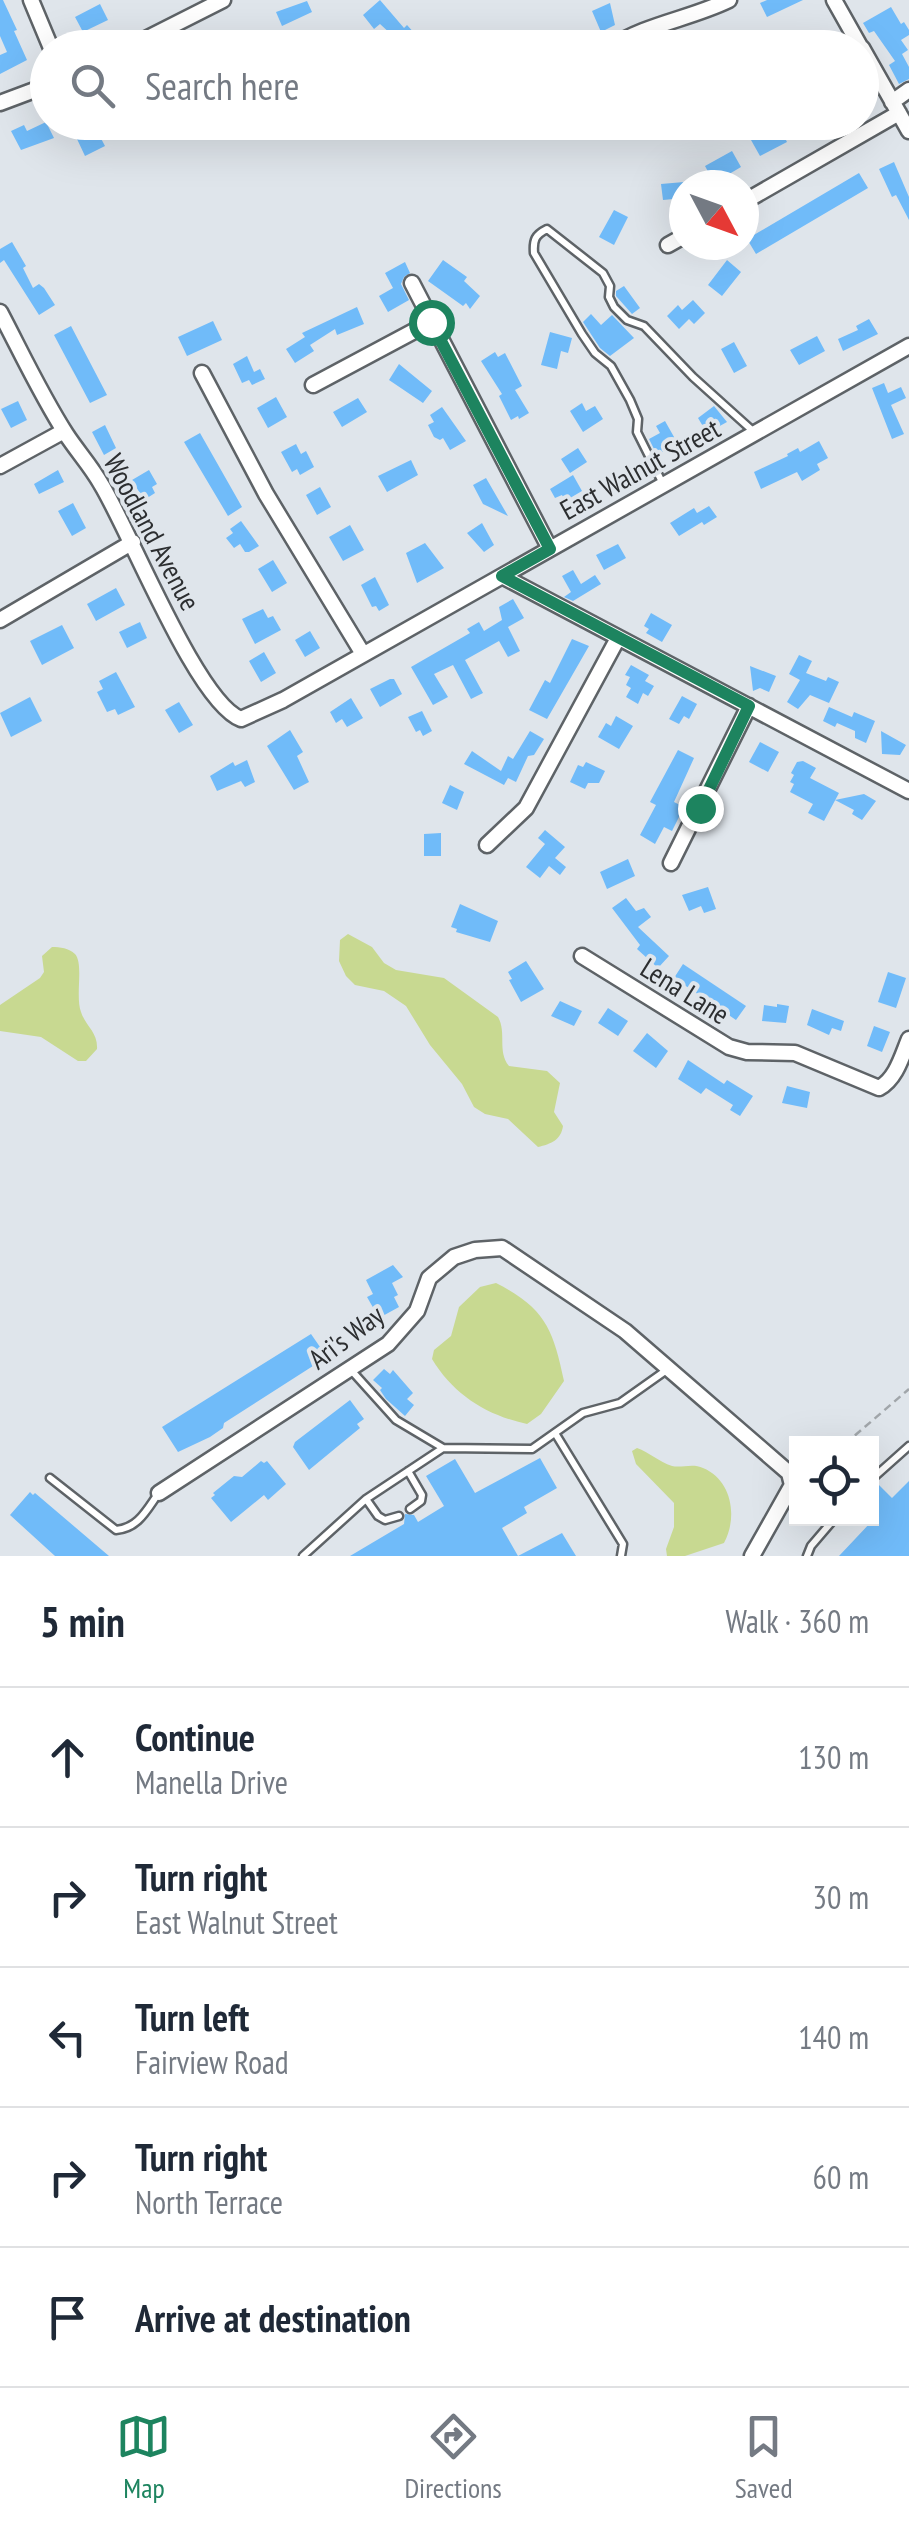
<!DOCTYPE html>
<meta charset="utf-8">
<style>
body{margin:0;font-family:"PT Sans Narrow",sans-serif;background:#f6f6f7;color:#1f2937}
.controls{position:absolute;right:30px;bottom:30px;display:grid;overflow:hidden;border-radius:0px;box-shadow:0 10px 40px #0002}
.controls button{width:90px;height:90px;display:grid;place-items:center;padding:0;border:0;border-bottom:2px solid #e0e1e3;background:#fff;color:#1f2937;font:50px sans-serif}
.compass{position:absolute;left:669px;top:170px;width:90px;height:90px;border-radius:50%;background:#fff;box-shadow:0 10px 40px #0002;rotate:131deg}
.stop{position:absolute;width:30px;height:30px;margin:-22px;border:8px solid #1d845f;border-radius:50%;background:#fff}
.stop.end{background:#1d845f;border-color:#fff;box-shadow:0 2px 10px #0008}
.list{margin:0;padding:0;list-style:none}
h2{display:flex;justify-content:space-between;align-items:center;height:130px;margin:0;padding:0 40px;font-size:42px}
h2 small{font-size:32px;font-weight:400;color:#747a83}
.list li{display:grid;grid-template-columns:65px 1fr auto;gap:30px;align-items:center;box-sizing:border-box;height:140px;padding:0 40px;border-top:2px solid #e0e1e3}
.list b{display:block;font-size:38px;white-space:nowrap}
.list p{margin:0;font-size:32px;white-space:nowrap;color:#747a83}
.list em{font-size:32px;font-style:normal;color:#747a83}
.icon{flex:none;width:55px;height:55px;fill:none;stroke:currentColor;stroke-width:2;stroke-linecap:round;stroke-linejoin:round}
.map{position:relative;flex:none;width:909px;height:1556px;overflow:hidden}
.search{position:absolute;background:#fff;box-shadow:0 10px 40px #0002;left:30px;right:30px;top:30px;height:110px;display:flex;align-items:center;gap:25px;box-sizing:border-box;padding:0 35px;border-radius:55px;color:#747a83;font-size:38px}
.sheet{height:830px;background:#fff}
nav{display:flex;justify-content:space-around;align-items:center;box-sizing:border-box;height:140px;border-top:2px solid #e0e1e3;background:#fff;font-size:28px;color:#747a83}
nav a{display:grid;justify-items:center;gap:5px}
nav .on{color:#1d845f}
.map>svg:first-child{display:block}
.green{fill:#c8d991}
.building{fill:#70bbf9}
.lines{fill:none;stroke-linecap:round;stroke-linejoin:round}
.service-casing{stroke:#5e6367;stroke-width:11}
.minor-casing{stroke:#5e6367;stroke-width:19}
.path{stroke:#a1a6aa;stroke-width:2.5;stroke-dasharray:8 5;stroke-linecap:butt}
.service{stroke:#fff;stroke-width:6}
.minor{stroke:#fff;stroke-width:14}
.route{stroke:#1d845f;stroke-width:12}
.labels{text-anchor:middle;stroke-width:8;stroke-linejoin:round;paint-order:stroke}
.street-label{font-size:28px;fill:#2c2e30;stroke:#dfe5eb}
</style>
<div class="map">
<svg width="909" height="1556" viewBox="0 0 909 1556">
<rect width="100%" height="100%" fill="#dfe5eb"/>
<path class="green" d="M 348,934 L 372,947 L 384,963 L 396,970 L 444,978 L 498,1017 C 507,1033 497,1051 509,1066 L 547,1071 L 560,1083 L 554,1112 L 563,1126 C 561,1140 551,1144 538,1147 L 508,1119 L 485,1114 L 474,1107 L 462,1084 L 430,1045 L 406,1006 L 384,991 L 355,985 L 346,976 L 339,961 L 340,940 Z
M 52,947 C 60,947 69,948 75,954 C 84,964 75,996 81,1012 C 86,1027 98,1032 97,1049 L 86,1061 L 78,1061 L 41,1037 L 0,1031 L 0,1005 L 40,978 L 44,972 L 42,956 Z
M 496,1283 C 545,1308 553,1329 564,1381 L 541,1414 L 527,1424 C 486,1415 454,1395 432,1359 L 434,1350 L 451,1336 L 459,1307 L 480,1287 Z
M 637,1448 C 649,1452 659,1462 672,1466 C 682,1468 693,1463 703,1468 C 732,1480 738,1517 724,1543 L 685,1556 L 667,1556 L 666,1549 L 674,1527 L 674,1503 L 636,1464 L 632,1451 Z"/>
<path class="building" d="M 0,0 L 3,0 L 17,30 L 14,31 L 27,60 L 0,74 L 0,55 L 7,52 L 0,36 Z
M 380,0 L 404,28 L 407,25 L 416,35 L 404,46 L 380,24 L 374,29 L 363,15 Z
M 767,0 L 803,0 L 767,17 L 760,3 Z
M 307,1 L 312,12 L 282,26 L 276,12 Z
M 610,3 L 615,25 L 601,32 L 592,11 Z
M 100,4 L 108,20 L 83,32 L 75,17 Z
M 891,7 L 901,24 L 904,22 L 909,30 L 909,35 L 901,40 L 908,50 L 902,54 L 909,67 L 909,79 L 899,84 L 889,65 L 895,61 L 874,31 L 869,33 L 863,23 Z
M 46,122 L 54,138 L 21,150 L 11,131 L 24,125 L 27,131 Z
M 779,126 L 787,142 L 760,156 L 751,140 Z
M 96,129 L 105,146 L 85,156 L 77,139 Z
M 732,151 L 741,167 L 714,183 L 705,166 Z
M 894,162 L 909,197 L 909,220 L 896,195 L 892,197 L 879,169 Z
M 859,173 L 868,188 L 756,254 L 747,239 Z
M 684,182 L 684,198 L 663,200 L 661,184 Z
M 614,210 L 628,217 L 614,245 L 599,237 Z
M 12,242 L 26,266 L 23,268 L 33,288 L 39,284 L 44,288 L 55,305 L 39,315 L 4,260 L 0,263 L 0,249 Z
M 443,260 L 467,277 L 464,281 L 480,296 L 470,309 L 466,303 L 463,306 L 428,281 Z
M 727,260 L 741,272 L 722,296 L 708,285 Z
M 405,262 L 410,273 L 404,277 L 401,284 L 409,300 L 388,312 L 379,296 L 393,288 L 385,273 Z
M 624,286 L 640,308 L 632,314 L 616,296 L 616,291 Z
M 693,300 L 705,313 L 694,324 L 689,319 L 679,329 L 667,316 L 678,305 L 682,310 Z
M 357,307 L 364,324 L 337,335 L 335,329 L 310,345 L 314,351 L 295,363 L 286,349 L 305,337 L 302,333 Z
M 591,314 L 601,325 L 612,315 L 634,338 L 610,356 L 600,348 L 583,322 Z
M 869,319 L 878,334 L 843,351 L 838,339 L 858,330 L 856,326 Z
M 213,321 L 222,340 L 187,356 L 178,337 Z
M 71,326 L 107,395 L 90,403 L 54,335 Z
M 550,332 L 572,338 L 568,353 L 561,351 L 557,369 L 541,365 Z
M 817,336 L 825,351 L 799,365 L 790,350 Z
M 734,342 L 747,366 L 734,373 L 721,349 Z
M 495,352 L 498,357 L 505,353 L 522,386 L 515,390 L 529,413 L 519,419 L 518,416 L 511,420 L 499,396 L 502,394 L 481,361 Z
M 247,356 L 254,372 L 260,369 L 265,379 L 252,385 L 249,380 L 242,383 L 233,364 Z
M 399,364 L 432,391 L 423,403 L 389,380 Z
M 884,383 L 888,393 L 901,387 L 906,398 L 891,405 L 904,434 L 892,439 L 872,388 Z
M 276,397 L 287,417 L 268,428 L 257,408 Z
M 358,398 L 367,412 L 342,427 L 333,412 Z
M 18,401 L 27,420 L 11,428 L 1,409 Z
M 582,403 L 586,411 L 595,406 L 603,419 L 583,432 L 570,411 Z
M 714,406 L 727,422 L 707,433 L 698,418 Z
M 442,407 L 466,441 L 450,450 L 443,438 L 440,440 L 434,437 L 428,425 L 434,422 L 430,415 Z
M 665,421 L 678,444 L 657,455 L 649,439 L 660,433 L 656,426 Z
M 105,425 L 116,448 L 104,455 L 92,432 Z
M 200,433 L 242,507 L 228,516 L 184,442 Z
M 819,441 L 828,458 L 817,464 L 820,470 L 802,481 L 797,472 L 761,489 L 754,472 L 788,456 L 787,454 L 798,448 L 800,452 Z
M 296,444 L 301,454 L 306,451 L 314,467 L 300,475 L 297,469 L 292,472 L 281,452 Z
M 578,448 L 587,462 L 570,473 L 561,459 Z
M 411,460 L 418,475 L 387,492 L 378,476 Z
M 58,470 L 64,482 L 39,494 L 34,484 Z
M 149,470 L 157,484 L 152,487 L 155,493 L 144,500 L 132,480 Z
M 573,475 L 582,491 L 565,501 L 562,495 L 555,498 L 550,489 Z
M 486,478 L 508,516 L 483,504 L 473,485 Z
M 320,487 L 331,507 L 317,515 L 306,495 Z
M 73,503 L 86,528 L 72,536 L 58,511 Z
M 709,506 L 717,517 L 704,525 L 702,522 L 679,536 L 670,523 L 694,508 L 697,513 Z
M 241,521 L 259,546 L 249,552 L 245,552 L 240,544 L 234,548 L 226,538 L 233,533 L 230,529 Z
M 482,523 L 494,545 L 484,552 L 467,533 Z
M 350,525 L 364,550 L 343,561 L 329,537 Z
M 425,543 L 444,568 L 417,583 L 406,553 Z
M 618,544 L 626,558 L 604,570 L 596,555 Z
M 273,560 L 287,583 L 272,592 L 258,569 Z
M 573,570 L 581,584 L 595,575 L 601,584 L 573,601 L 564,597 L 571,592 L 562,576 Z
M 375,577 L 389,605 L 379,611 L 376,606 L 372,607 L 361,585 Z
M 116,588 L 125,605 L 96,621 L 87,604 Z
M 513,599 L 524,618 L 508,627 L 520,651 L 508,657 L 499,641 L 465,660 L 483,693 L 471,699 L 453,665 L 434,674 L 448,697 L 433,705 L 411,667 L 470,633 L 467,629 L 479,622 L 484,631 L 502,620 L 499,607 Z
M 263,609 L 268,618 L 273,616 L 281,630 L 255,644 L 242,619 Z
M 651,613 L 672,625 L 662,642 L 646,633 L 649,629 L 644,626 Z
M 140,622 L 147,638 L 127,648 L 119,632 Z
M 62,625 L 74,648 L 42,665 L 30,641 Z
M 310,631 L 320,648 L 305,657 L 295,640 Z
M 572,639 L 589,646 L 547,719 L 529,710 L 545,680 L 550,683 Z
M 264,652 L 276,673 L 261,682 L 249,661 Z
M 799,655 L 812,661 L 806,673 L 826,681 L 828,677 L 839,682 L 829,703 L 810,695 L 798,709 L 787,702 L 800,680 L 789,674 Z
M 631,665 L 649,675 L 645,681 L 654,686 L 648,696 L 643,693 L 638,704 L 626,697 L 631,688 L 626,685 L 630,677 L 625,675 Z
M 750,666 L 776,676 L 769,692 L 760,688 L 753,691 Z
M 116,672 L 135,707 L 118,715 L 115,709 L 107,712 L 97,692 L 103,689 L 99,681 Z
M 390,679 L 394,679 L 402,694 L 380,707 L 370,689 Z
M 682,696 L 697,704 L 689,719 L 684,716 L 679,724 L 669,719 Z
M 30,697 L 42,721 L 11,737 L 0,713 Z
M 351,698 L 363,718 L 347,727 L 342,719 L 336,723 L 330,712 Z
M 179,702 L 193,725 L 179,733 L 165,710 Z
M 829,707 L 852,717 L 854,712 L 875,721 L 866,743 L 855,738 L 855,731 L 837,723 L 835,727 L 823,721 Z
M 422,711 L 432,731 L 423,736 L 420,730 L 416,732 L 408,717 Z
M 616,716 L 633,726 L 619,749 L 598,737 L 606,723 L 611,726 Z
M 290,730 L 303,752 L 297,756 L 309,782 L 294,790 L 267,746 Z
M 530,731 L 544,739 L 534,755 L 528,756 L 516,782 L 508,778 L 504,785 L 464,764 L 472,751 L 501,771 L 508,756 L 513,759 Z
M 881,731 L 906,745 L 900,755 L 882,754 Z
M 760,742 L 779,752 L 768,772 L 749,762 Z
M 678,750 L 694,758 L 674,802 L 684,807 L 672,831 L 664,827 L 655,844 L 640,835 L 656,805 L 650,802 Z
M 247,760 L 255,782 L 245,787 L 241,781 L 217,791 L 210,776 L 233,762 L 235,766 Z
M 803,761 L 816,768 L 810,778 L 839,793 L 824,821 L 808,813 L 813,804 L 790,792 L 794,784 L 790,782 L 794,775 L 791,773 L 797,762 Z
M 586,762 L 605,771 L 599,783 L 588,783 L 585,789 L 570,782 L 578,765 L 583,767 Z
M 450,785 L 464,792 L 457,810 L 442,803 Z
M 864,794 L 876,801 L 862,820 L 852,814 L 854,810 L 835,800 Z
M 545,830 L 565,847 L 555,858 L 566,867 L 560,875 L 549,866 L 540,878 L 526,867 L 545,844 L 538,838 Z
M 441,833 L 441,856 L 424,856 L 424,834 Z
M 628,859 L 635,876 L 607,889 L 600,872 Z
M 708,887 L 716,909 L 704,913 L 701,906 L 689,911 L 682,895 Z
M 626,898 L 636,911 L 644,908 L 651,917 L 638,927 L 669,956 L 658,968 L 637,949 L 640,945 L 612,908 Z
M 460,904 L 498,921 L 490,942 L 456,932 L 457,929 L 451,927 Z
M 526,961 L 544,989 L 521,1002 L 509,980 L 512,979 L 508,972 Z
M 683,964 L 746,1006 L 736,1020 L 674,978 Z
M 888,972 L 906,978 L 896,1008 L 878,1002 Z
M 560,1001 L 582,1011 L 574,1026 L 551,1016 Z
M 777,1004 L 789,1006 L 786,1023 L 762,1021 L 764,1005 L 777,1007 Z
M 608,1008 L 628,1021 L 618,1036 L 598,1023 Z
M 812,1009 L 844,1021 L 841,1031 L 832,1028 L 829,1035 L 807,1025 Z
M 874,1026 L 890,1032 L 882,1052 L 867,1046 Z
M 647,1033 L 668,1051 L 656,1068 L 633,1051 Z
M 688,1060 L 724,1084 L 727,1080 L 753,1096 L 740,1116 L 730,1110 L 733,1105 L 706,1088 L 701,1094 L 678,1079 Z
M 787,1086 L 810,1092 L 807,1108 L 782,1103 Z
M 393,1265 L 403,1277 L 392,1283 L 398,1295 L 394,1297 L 399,1307 L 379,1318 L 367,1297 L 373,1294 L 366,1280 Z
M 311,1334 L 327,1357 L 224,1423 L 223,1428 L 210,1437 L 178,1452 L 162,1427 Z
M 384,1369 L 390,1374 L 393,1370 L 413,1393 L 407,1399 L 414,1405 L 405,1416 L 386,1399 L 380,1390 L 382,1388 L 373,1380 Z
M 350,1400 L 364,1419 L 357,1424 L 360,1428 L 309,1470 L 293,1447 L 295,1442 Z
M 540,1458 L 557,1488 L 524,1507 L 527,1513 L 502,1528 L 518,1556 L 562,1533 L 576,1556 L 350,1556 L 404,1524 L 405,1514 L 414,1515 L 418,1522 L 444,1506 L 426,1476 L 455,1459 L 475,1493 Z
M 261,1461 L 264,1463 L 267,1461 L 286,1484 L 268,1500 L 264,1495 L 231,1522 L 211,1498 L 215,1495 L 213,1493 L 234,1476 L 242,1477 Z
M 909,1481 L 909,1556 L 839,1556 L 872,1521 L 872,1491 L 878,1484 L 892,1498 Z
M 30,1492 L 33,1495 L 35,1493 L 109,1556 L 55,1556 L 10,1515 Z"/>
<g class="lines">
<defs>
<path id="service" d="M 663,484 L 637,432 L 638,419 L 630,400 L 611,366 L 595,353 L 582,334 L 534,253 C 533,240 535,235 547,229 L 603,273 L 610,286 L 609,297 L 614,307 L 627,320 L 644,326 L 693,377 L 754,432
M 351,1370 L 396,1420 L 443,1448
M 555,1433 L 623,1544 L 621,1556
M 408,1471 L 422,1495 L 421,1501 L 410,1509
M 50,1478 L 116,1530 C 138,1528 146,1511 158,1494
M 872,1479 L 909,1446
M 366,1499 L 378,1516 L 385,1520 L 399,1516
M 303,1556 L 366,1499 L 443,1448 L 532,1449 L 583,1413 L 620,1403 L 668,1369
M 807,1556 L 811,1546 L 835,1518"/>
<path id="minor" d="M 31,0 L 51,48
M 834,0 L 861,48
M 128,48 L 223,0
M 610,48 C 646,24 690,19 729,0
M 862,48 L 909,131
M 892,102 L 909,90
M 0,103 L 48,85
M 744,202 L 899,113
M 668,245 L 684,236
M 412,283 L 550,549
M 0,312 C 21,352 41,395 66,434 C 77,451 91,466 101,484 C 130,531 197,703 241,719 L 283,700 L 909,346
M 202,373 L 266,494 L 363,654
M 313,385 L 431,322
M 0,466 L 64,431
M 502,576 L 909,791
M 0,620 L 133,542
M 487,845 L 526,808 L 618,638
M 671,863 L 749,706
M 582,956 L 729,1047 L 747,1052 L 795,1053 L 879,1088 C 896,1079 902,1056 909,1039
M 159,1493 L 388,1344 L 417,1311 L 429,1278 L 454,1257 L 475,1250 L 502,1248 L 625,1331 L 789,1473 L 792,1485 L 752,1556"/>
</defs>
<use href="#service" class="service-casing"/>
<use href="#minor" class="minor-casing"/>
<path class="path" d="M 845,1444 L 909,1389"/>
<use href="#service" class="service"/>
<use href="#minor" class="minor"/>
</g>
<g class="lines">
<path class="route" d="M 431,322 L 550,549 L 502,576 L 749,706 L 700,808"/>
</g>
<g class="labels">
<g class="street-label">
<text transform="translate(640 469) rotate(-29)" y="10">East Walnut Street</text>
<text transform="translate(152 532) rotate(62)" y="10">Woodland Avenue</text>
<text transform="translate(685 991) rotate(32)" y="10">Lena Lane</text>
<text transform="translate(346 1337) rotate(-37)" y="10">Ari's Way</text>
</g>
</g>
</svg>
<div class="controls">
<button><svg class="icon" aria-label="locate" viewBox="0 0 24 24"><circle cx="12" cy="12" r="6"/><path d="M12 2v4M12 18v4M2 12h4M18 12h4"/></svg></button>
</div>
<svg class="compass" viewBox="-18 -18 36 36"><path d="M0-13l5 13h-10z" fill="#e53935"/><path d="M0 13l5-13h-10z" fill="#747a83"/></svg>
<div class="stop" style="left:431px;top:322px"></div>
<div class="stop end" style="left:700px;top:808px"></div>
<div class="search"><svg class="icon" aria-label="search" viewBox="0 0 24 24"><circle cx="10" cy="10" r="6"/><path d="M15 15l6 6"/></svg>Search here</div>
</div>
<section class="sheet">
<h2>5 min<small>Walk · 360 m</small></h2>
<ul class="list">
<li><svg class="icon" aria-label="ahead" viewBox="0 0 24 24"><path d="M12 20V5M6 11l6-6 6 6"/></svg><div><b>Continue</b><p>Manella Drive</p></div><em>130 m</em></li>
<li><svg class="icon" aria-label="right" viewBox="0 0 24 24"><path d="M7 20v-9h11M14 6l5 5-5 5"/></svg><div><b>Turn right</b><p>East Walnut Street</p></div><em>30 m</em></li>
<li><svg class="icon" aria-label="left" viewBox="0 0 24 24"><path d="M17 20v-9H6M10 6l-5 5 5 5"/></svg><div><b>Turn left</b><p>Fairview Road</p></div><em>140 m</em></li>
<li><svg class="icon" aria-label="right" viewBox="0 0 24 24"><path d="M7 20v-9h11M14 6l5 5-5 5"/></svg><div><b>Turn right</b><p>North Terrace</p></div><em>60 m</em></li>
<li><svg class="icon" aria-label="arrive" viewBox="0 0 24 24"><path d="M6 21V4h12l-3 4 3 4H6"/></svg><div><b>Arrive at destination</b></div></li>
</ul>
</section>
<nav>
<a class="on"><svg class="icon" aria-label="map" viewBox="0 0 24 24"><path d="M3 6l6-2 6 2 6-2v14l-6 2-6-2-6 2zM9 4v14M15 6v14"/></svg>Map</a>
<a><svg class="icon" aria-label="directions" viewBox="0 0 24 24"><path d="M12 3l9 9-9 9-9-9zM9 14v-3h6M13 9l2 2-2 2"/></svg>Directions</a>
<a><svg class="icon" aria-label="saved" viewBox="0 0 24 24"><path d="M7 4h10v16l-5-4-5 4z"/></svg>Saved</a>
</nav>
